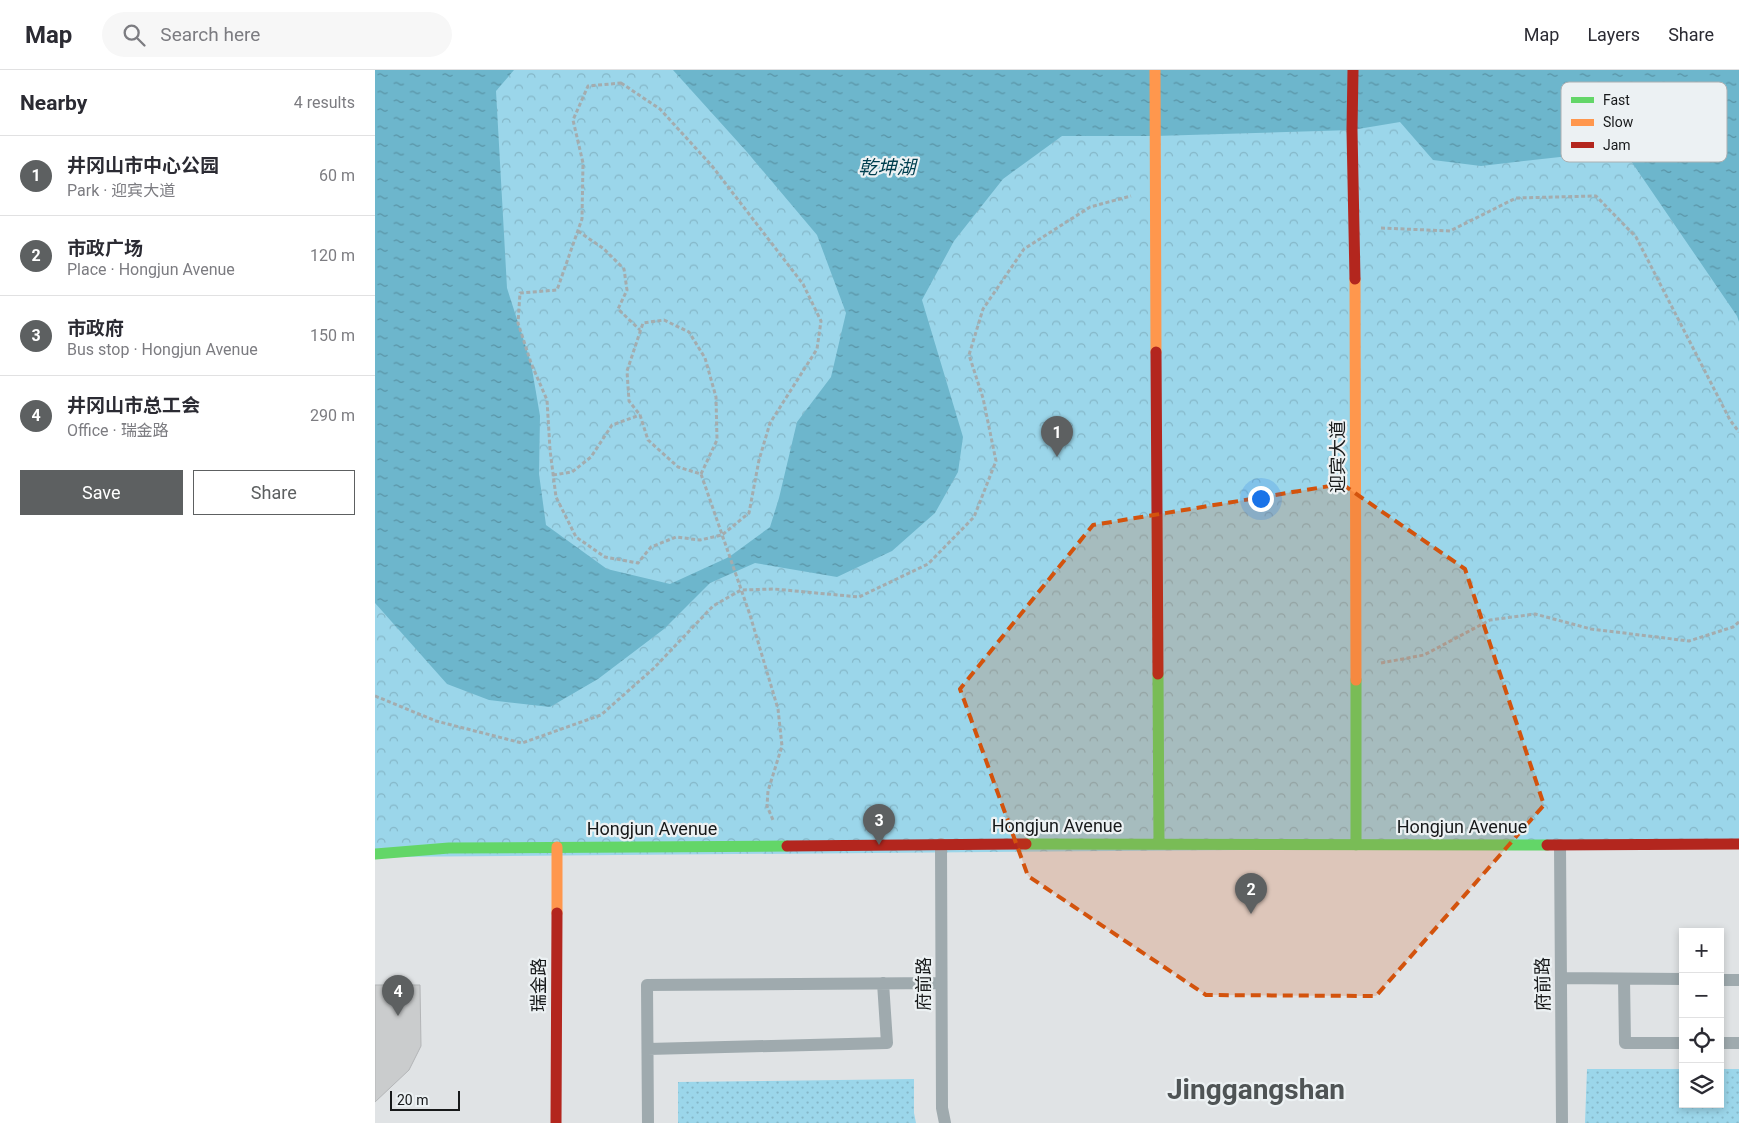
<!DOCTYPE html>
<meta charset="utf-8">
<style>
body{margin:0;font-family:Roboto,"Noto Sans SC",sans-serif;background:#f7f7f7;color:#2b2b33}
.controls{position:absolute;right:15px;bottom:15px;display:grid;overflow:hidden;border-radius:0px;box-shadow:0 2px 8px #0003}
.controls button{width:45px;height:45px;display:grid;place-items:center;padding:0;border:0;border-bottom:1px solid #e1e1e2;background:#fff;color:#2b2b33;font:25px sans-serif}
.scale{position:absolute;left:15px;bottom:12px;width:70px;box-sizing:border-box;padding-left:5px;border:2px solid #17191a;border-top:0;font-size:14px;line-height:18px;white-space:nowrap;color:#17191a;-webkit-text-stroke:4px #ecf1f3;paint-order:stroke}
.you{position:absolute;left:885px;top:428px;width:18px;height:18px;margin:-12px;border:4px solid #fff;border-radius:50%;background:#1a73e8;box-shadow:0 0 0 8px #1a73e833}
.badge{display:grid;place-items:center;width:32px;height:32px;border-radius:50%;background:#5d6061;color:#fff;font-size:16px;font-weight:700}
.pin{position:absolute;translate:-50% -41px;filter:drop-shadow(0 1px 2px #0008)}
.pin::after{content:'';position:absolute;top:26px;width:18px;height:15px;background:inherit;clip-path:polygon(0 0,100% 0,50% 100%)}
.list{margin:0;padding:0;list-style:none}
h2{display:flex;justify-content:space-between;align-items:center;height:65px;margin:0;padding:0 20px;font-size:21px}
h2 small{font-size:16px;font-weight:400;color:#7c7c81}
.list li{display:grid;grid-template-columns:32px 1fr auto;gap:15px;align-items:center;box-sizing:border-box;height:80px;padding:0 20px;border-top:1px solid #e1e1e2}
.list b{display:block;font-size:19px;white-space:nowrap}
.list p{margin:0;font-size:16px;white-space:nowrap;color:#7c7c81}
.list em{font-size:16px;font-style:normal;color:#7c7c81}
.actions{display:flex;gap:10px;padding:15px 20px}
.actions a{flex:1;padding:11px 0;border:1px solid #5d6061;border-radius:0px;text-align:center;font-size:18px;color:#5d6061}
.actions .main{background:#5d6061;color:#fff}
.icon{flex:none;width:28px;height:28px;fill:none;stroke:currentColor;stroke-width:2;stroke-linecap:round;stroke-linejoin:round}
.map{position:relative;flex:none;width:1364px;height:1053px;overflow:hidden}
header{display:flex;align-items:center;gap:30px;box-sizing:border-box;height:70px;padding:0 25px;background:#fff;border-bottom:1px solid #e1e1e2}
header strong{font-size:24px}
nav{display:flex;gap:28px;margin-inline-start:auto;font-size:18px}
.search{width:350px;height:45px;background:#f7f7f7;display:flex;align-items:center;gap:12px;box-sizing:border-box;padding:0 18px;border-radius:28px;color:#7c7c81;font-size:19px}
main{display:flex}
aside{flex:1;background:#fff}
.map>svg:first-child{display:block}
.grass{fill:url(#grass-dots)}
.park{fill:url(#park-crowns)}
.water{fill:url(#water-ripples)}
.building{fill:#cacccd;stroke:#b3b5b7}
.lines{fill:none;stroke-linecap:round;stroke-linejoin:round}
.path{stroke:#a4acae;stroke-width:3;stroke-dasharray:4 2.5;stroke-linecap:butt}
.lane{stroke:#9faaae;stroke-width:12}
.fast{stroke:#63d668;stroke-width:11}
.slow{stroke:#ff974d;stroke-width:11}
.jam{stroke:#b3261e;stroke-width:11}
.marked{fill:#d3530d;fill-opacity:0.2;stroke:#d3530d;stroke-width:4;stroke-dasharray:10 6;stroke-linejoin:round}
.labels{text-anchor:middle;stroke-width:4.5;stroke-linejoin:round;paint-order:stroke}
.street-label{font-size:18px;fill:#17191a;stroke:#ecf1f3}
.water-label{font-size:19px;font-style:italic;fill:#003f4f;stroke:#ecf1f3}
.town-label{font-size:28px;font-weight:bold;fill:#4f5455;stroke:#ecf1f3}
.key{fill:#ecf1f3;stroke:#acb0b2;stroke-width:1}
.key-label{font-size:14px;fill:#17191a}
</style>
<header>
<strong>Map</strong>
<div class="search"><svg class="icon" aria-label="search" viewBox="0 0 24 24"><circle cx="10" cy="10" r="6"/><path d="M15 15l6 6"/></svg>Search here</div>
<nav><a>Map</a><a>Layers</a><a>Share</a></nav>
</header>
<main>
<aside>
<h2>Nearby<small>4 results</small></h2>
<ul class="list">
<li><span class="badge">1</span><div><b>井冈山市中心公园</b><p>Park · 迎宾大道</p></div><em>60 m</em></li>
<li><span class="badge">2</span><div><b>市政广场</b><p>Place · Hongjun Avenue</p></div><em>120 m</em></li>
<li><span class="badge">3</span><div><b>市政府</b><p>Bus stop · Hongjun Avenue</p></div><em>150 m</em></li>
<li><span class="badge">4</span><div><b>井冈山市总工会</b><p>Office · 瑞金路</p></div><em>290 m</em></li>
</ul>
<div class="actions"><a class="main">Save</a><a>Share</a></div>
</aside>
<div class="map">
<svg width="1364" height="1053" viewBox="0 0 1364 1053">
<defs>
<pattern id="grass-dots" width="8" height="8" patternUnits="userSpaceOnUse" patternTransform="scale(1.25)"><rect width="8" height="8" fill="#9bd6ea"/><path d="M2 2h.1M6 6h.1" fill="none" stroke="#85b7c8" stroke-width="1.8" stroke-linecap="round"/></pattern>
<pattern id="park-crowns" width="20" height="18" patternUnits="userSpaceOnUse" patternTransform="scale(1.25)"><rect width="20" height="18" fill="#9bd6ea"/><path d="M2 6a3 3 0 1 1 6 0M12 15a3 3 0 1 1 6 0" fill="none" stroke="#85b7c8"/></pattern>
<pattern id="water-ripples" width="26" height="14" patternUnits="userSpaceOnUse" patternTransform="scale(1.25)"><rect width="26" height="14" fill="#6db6cc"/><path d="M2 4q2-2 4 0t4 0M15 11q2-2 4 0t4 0" fill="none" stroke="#5993a5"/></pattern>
</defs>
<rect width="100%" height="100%" fill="#e0e3e5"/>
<path class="grass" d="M 1212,999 L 1308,999 L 1308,1034 L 1345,1034 L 1345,999 L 1364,999 L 1364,1053 L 1210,1053 Z
M 539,1009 L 539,1043 L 541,1053 L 303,1053 L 303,1012 Z"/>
<path class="park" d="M 0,0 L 1364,0 L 1364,776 L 0,787 Z"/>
<path class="water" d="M 0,0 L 139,0 L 121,21 L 132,218 L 156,293 L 165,346 L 164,404 L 171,455 L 232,499 L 295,514 L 354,487 L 395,457 L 404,428 L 422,352 L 456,307 L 471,243 L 442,165 L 372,82 L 298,0 L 1364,0 L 1364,252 L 1362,246 L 1256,91 L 1185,87 L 1106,96 L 1058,90 L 1025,52 L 977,60 L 780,66 L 687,66 L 628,109 L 579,171 L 547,230 L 588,367 L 583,402 L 560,443 L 517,481 L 462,507 L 380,493 L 335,513 L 289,559 L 223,609 L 175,637 L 114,630 L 72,614 L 0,533 Z"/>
<path class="building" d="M 0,915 L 45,915 L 46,976 L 34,1000 L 0,1032 Z"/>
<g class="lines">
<path class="path" d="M 246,13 L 285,39 L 337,96 L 428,214 L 446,251 L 442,279 L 395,353 L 384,390 L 374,443 L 347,465 L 325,470 L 301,467 L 276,477 L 263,493 L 230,487 L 201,467 L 181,427 L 175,380 L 172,330 L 156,293 L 143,253 L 145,223 L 182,220 L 207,149 L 208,93 L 198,50 L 213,16 Z
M 1006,158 L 1075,161 L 1141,128 L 1221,126 L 1261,167 L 1355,350 L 1364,362
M 203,161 L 229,179 L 249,199 L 252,220 L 243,239 L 265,260
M 326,404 L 342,370 L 341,327 L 330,288 L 314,262 L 289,250 L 268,253 L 252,301 L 254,331 L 265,345 L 273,370 L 303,397 L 326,404 L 375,545 L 403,639 L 407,676 L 393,721 L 392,736 L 398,750
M 178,405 L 197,402 L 216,387 L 237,355 L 265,345
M 1006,593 L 1049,585 L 1115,550 L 1160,544 L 1216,559 L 1314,571 L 1358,557 L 1364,552
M 0,626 L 61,651 L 147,673 L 226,645 L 279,598 L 338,536 L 366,520 L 399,519 L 484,527 L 553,494 L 599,447 L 621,391 L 608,328 L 594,285 L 608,239 L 649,179 L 715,137 L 756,126"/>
<path class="lane" d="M 566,774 L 567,1038 L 570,1053
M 1185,775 L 1187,1053
M 1186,908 L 1308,909
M 1249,909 L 1250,973 L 1308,973
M 1345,910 L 1364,910
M 1345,973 L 1364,973
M 273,979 L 512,973 L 508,913
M 273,1053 L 272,915 L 566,913"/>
<path class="fast" d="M 783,604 L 784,773
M 981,610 L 981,775
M 651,774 L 1172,775
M 0,784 L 74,778 L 412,776"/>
<path class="slow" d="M 780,0 L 781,282
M 980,209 L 981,610
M 182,843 L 182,777"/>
<path class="jam" d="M 978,0 L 977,60 L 980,209
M 781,282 L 783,604
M 1172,775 L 1364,774
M 412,776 L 651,774
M 181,1053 L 182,843"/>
</g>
<path class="marked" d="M 967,414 L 1090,499 L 1169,735 L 1001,926 L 831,925 L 653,806 L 585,619 L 718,455 Z"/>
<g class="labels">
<g class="street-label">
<text transform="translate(963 387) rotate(-90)" y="6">迎宾大道</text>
<text x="682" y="762">Hongjun Avenue</text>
<text x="1087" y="763">Hongjun Avenue</text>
<text x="277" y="765">Hongjun Avenue</text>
<text transform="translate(549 914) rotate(-90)" y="6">府前路</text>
<text transform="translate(1168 914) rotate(-91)" y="6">府前路</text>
<text transform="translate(164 915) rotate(-90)" y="6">瑞金路</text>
</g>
<g class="water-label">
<text x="512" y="104">乾坤湖</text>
</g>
<g class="town-label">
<text x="881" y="1029">Jinggangshan</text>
</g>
</g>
<rect x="1186" y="12" width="166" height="80" rx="8" class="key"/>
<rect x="1196" y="27" width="23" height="6" fill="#63d668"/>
<rect x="1196" y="49" width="23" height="7" fill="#ff974d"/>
<rect x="1196" y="72" width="23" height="6" fill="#b3261e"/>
<g class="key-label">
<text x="1228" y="35">Fast</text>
<text x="1228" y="57">Slow</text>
<text x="1228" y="80">Jam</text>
</g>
</svg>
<div class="controls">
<button>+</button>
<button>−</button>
<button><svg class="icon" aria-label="locate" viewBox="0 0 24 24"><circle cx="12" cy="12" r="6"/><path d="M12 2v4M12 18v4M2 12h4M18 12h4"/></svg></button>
<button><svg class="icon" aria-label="layers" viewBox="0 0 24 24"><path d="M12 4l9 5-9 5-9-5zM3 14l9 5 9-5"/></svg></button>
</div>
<div class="scale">20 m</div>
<div class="you"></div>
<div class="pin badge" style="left:682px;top:387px">1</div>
<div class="pin badge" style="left:876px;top:844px">2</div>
<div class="pin badge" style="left:504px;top:775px">3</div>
<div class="pin badge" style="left:23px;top:946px">4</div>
</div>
</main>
